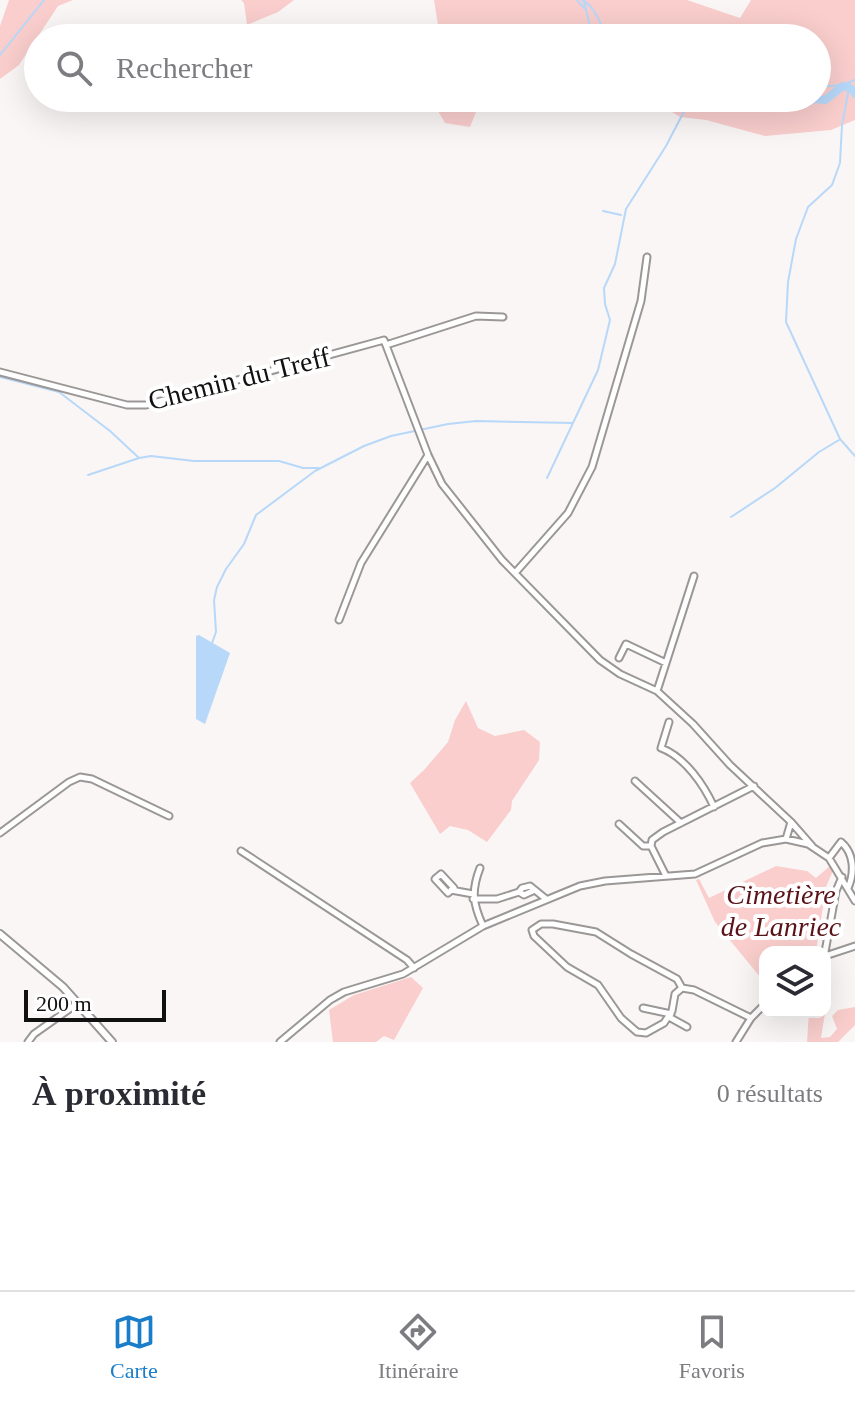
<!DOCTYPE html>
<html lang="fr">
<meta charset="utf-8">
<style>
body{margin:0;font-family:"Times New Roman",serif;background:#f7f7f7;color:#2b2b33}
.controls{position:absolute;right:24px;bottom:24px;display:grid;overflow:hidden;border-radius:16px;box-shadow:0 8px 32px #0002}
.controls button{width:72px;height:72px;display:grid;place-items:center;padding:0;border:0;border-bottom:2px solid #e1e1e2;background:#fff;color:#2b2b33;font:40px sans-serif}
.scale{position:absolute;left:24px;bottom:20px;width:142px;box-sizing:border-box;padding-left:8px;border:4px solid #121111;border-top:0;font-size:22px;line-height:28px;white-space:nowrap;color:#121111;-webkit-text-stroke:6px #fff;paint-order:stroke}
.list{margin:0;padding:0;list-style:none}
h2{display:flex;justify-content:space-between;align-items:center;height:104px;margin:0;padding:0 32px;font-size:34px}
h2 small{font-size:26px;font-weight:400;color:#7c7c81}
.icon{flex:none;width:44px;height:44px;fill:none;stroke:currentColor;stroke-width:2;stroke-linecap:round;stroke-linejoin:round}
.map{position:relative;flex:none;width:855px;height:1042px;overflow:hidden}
.search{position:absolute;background:#fff;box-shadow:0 8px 32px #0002;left:24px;right:24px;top:24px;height:88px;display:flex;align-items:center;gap:20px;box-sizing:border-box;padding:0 28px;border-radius:44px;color:#7c7c81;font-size:30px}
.sheet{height:248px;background:#fff}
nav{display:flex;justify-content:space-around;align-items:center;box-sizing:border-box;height:112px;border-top:2px solid #e1e1e2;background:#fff;font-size:22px;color:#7c7c81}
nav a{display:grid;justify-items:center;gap:4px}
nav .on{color:#197dc9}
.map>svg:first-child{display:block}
.green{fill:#f9cecd}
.water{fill:#b7d8f9}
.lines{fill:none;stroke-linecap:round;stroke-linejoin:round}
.stream{stroke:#b7d8f9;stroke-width:2}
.river{stroke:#b7d8f9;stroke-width:8}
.minor-casing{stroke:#9b9797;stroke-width:9}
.secondary-casing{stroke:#9b9797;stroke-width:10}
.minor{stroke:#fff;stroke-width:5}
.secondary{stroke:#fff;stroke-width:6}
.labels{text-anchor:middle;stroke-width:8;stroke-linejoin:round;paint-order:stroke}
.street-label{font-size:28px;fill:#121111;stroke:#fff}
.park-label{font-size:28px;font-style:italic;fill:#5a1319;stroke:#fff}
</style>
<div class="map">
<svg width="855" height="1042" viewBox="0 0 855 1042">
<rect width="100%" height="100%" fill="#faf6f5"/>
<path class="green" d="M 9,0 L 73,0 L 58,6 L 19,65 L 0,79 L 0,26 Z
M 241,0 L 294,0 L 278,12 L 247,25 L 244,3 Z
M 434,0 L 687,0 L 740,18 L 751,0 L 855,0 L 855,120 L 831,130 L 765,136 L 706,120 L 680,117 L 651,98 L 817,98 L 817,38 L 440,38 Z
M 442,98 L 486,98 L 501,109 L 476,112 L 470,127 L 445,123 L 434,104 Z
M 466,701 L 478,728 L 495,736 L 524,730 L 540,742 L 539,760 L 512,801 L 511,810 L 487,842 L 468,830 L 450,826 L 440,834 L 410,783 L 424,770 L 448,742 L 455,720 Z
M 831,865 L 834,868 L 826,887 L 816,952 L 765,952 L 765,983 L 715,922 L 696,880 L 699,879 L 709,898 L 776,866 L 807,871 L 816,878 Z
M 411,977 L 423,988 L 394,1040 L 384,1036 L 376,1042 L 333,1042 L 329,1010 L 354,995 Z
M 825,986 L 827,1001 L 821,1038 L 830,1037 L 837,1029 L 832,1016 L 838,1010 L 855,1007 L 855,1025 L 838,1042 L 807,1042 L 809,1012 L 825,1012 Z"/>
<path class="water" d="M 199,635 L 230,653 L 205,724 L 196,719 L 196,636 Z"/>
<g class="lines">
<path class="stream" d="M 577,0 L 584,8
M 582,0 C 593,4 603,26 606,38
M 584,1 L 590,27 L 601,38
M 0,55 L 44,0
M 850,83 L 842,125 L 840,163 L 832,185 L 808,207 L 796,239 L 788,282 L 786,322 L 840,439 L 855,456
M 817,87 L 842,85 L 855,80
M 603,211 L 621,215
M 0,377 L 59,392 L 110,431 L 138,457
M 88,475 L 139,458 L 151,456 L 194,461 L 279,461 L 303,468 L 319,468
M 547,478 L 598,370 L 610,320 L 605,304 L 604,288 L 615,264 L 626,209 L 666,146 L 691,98
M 731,517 L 775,488 L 819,452 L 839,440
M 212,643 L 216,632 L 214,600 L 217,587 L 226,569 L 244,544 L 256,515 L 315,471 L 364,446 L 391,436 L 448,424 L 476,421 L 573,423"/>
<path class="river" d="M 783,98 L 790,105 L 801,100 L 806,103 L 814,99 L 825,100 L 843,86 L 852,89 L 855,94"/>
<defs>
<path id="minor" d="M 386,345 L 476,316 L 503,317
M 0,372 L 127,405 L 146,405 L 384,340 L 428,455 L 442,484 L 502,560 L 600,660 L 620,674 L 657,691 L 693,724 L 730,765 L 791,822 L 812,846
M 515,573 L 568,513 L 592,467 L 641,301 L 647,257
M 339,620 L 361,563 L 428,455
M 619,658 L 626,644 L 666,663
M 657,691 L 694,576
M 669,722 L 661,748 C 685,757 704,785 714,807
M 635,781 L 681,823
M 619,824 L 643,846 L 651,846
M 0,833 L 69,782 L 80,777 L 92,779 L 169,816
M 786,839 L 791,822
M 241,851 L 407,960 L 414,968
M 829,858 L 841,842 C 854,853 855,872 848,888
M 480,868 C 471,891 473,904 483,926
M 441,874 L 454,888 L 448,893 L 435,879 Z
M 666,876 L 651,846 L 652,840 L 663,832 L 754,786
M 451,890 L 473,894
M 519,892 L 524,895 L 535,890
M 473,899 L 497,899 L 519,892 L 522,888 L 530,886 L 546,899
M 825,952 L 836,891 L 842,877
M 825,956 L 855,946
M 682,988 L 675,994 L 672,1011 L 664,1023 L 646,1033 L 637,1032 L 621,1018 L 598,985 L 567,967 L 534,936 L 532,930 L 541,924 L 553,924 L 596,932 L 631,954 L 677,979 L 682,988 L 694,990 L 751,1018
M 643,1008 L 671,1014
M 669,1017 L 687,1027
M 28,1042 L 34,1034 L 78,1003
M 280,1042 L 330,1000 L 344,992 L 403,974 L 483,926 L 580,886 L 605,881 L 695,874 L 762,843 L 786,839 L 808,844 L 829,858 L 855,901
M 736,1042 L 751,1018 L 765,1004"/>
<path id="secondary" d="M 0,934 L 63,987 L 112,1042"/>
</defs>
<use href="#minor" class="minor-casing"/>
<use href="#secondary" class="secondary-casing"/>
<use href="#minor" class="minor"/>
<use href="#secondary" class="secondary"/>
</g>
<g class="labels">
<g class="street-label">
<text transform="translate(239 378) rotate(-14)" y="10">Chemin du Treff</text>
</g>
<g class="park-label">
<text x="781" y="904">Cimetière<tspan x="781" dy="32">de Lanriec</tspan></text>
</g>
</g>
</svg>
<div class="controls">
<button><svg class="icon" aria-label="layers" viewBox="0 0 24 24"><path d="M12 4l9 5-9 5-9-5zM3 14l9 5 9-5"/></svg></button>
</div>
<div class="scale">200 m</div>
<div class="search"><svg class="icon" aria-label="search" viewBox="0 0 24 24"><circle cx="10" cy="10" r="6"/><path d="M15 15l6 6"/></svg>Rechercher</div>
</div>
<section class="sheet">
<h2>À proximité<small>0 résultats</small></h2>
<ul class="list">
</ul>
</section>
<nav>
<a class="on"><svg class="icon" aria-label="map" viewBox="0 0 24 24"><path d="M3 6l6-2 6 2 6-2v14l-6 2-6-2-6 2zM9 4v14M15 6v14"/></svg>Carte</a>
<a><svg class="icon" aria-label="directions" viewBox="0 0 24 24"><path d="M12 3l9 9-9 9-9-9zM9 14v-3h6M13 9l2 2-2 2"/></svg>Itinéraire</a>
<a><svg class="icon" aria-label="saved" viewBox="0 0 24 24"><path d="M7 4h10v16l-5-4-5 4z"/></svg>Favoris</a>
</nav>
